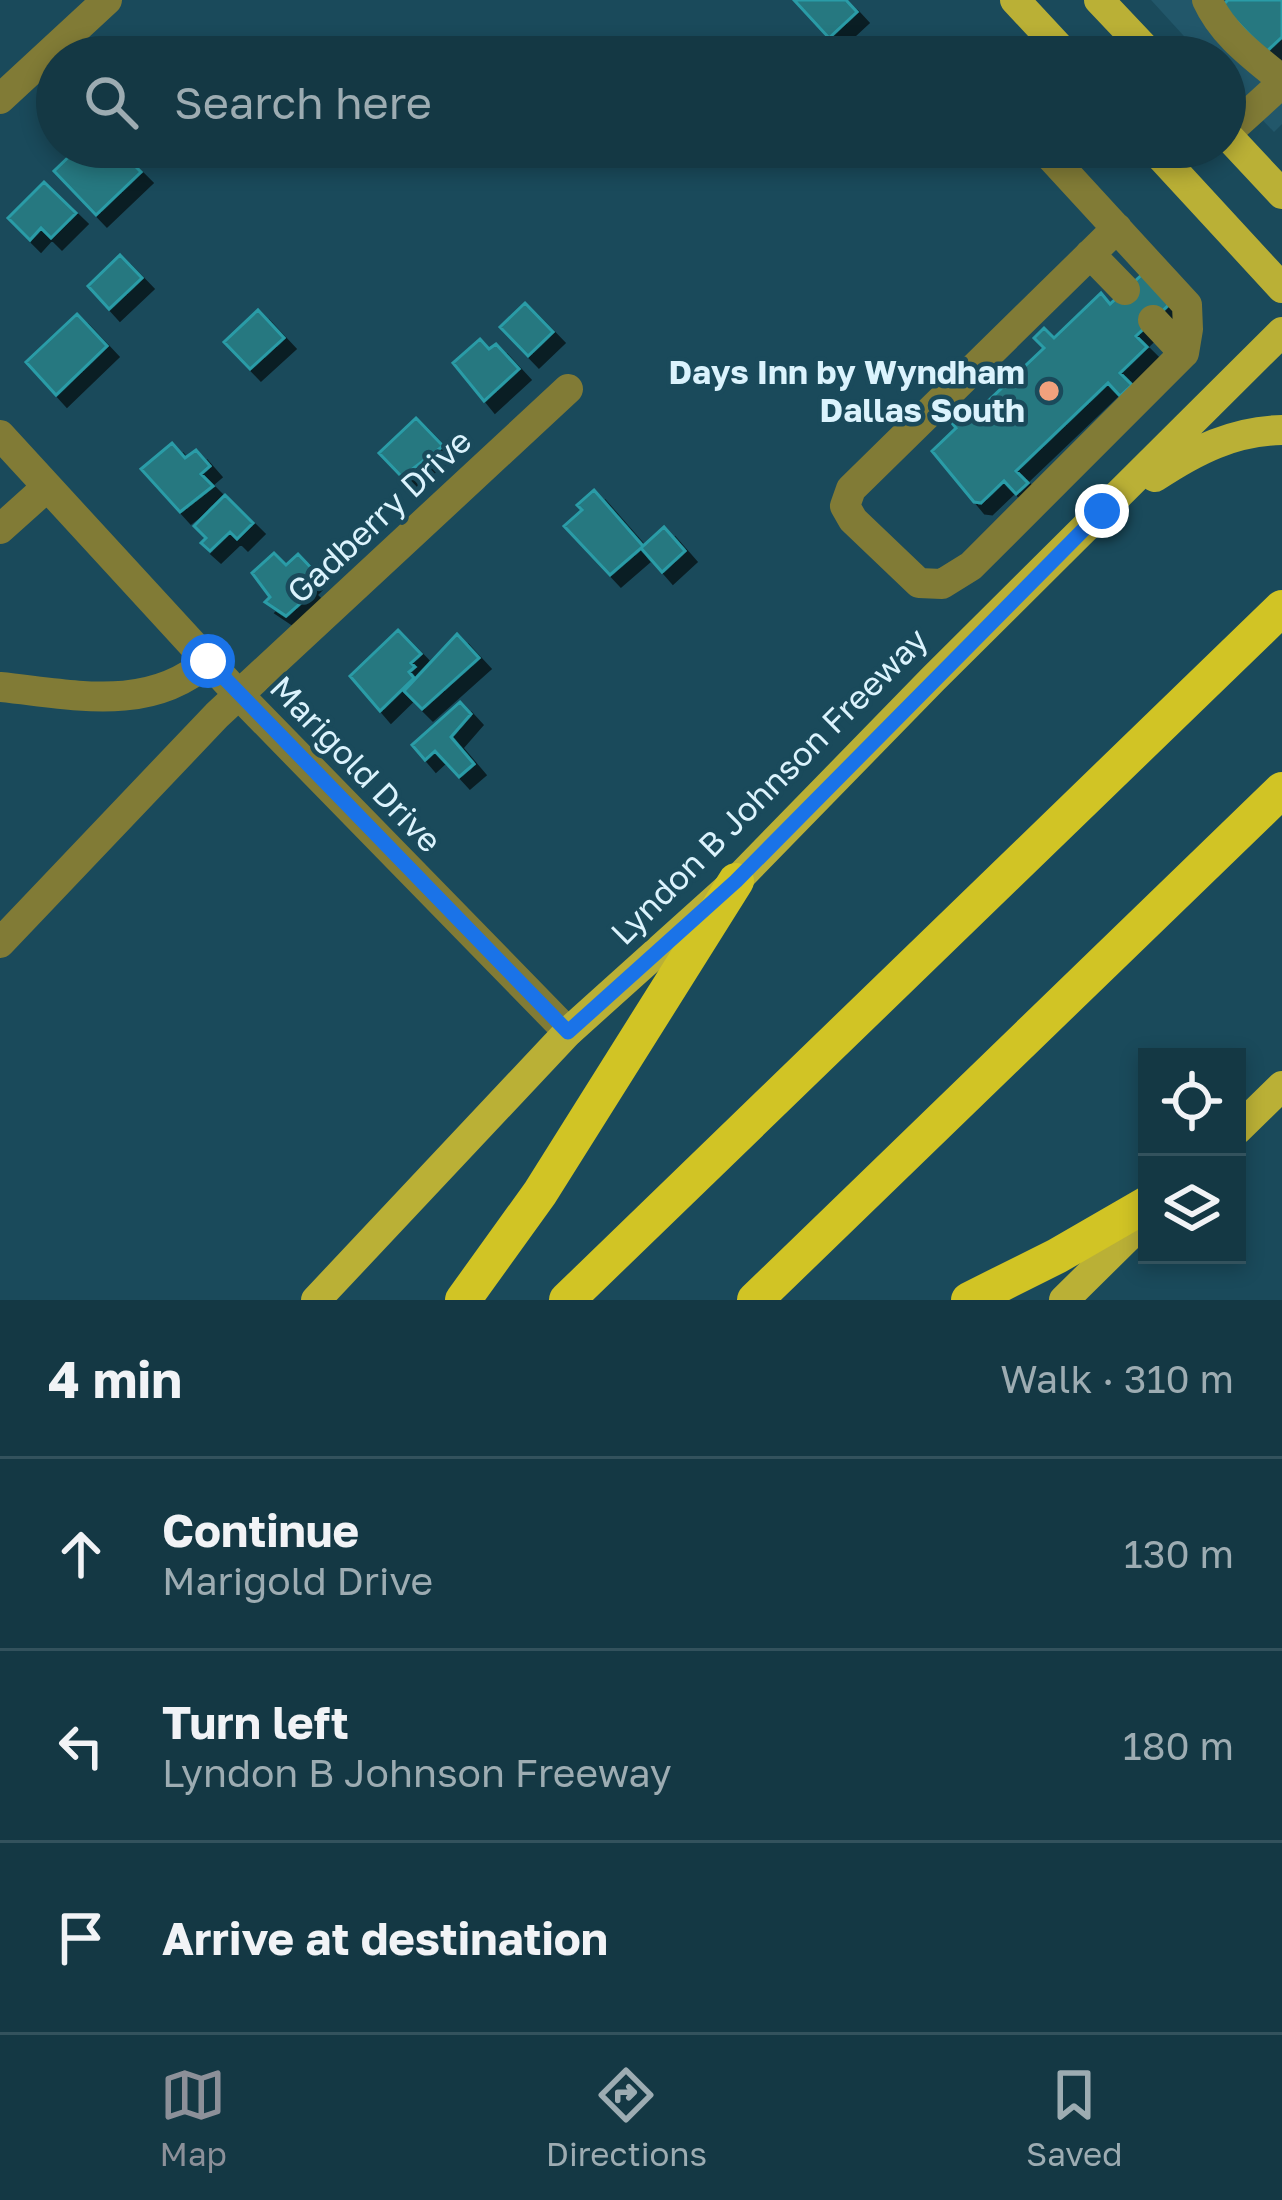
<!DOCTYPE html>
<meta charset="utf-8">
<style>
body{margin:0;font-family:"Golos Text",sans-serif;background:#21434f;color:#f1f3f6}
.controls{position:absolute;right:36px;bottom:36px;display:grid;overflow:hidden;border-radius:0px;box-shadow:0 6px 18px #0003}
.controls button{width:108px;height:108px;display:grid;place-items:center;padding:0;border:0;border-bottom:3px solid #33525d;background:#143844;color:#f1f3f6;font:60px sans-serif}
.stop{position:absolute;width:36px;height:36px;margin:-27px;border:9px solid #1a73e8;border-radius:50%;background:#fff}
.stop.end{background:#1a73e8;border-color:#fff;box-shadow:0 3px 12px #0008}
.list{margin:0;padding:0;list-style:none}
h2{display:flex;justify-content:space-between;align-items:center;height:156px;margin:0;padding:0 48px;font-size:51px}
h2 small{font-size:39px;font-weight:400;color:#9dacb2}
.list li{display:grid;grid-template-columns:78px 1fr auto;gap:36px;align-items:center;box-sizing:border-box;height:192px;padding:0 48px;border-top:3px solid #33525d}
.list b{display:block;font-size:45px;white-space:nowrap}
.list p{margin:0;font-size:39px;white-space:nowrap;color:#9dacb2}
.list em{font-size:39px;font-style:normal;color:#9dacb2}
.icon{flex:none;width:66px;height:66px;fill:none;stroke:currentColor;stroke-width:2;stroke-linecap:round;stroke-linejoin:round}
.map{position:relative;flex:none;width:1282px;height:1300px;overflow:hidden}
.search{position:absolute;background:#143844;box-shadow:0 6px 18px #0003;left:36px;right:36px;top:36px;height:132px;display:flex;align-items:center;gap:30px;box-sizing:border-box;padding:0 42px;border-radius:66px;color:#9dacb2;font-size:45px}
.sheet{height:732px;background:#143844}
nav{display:flex;justify-content:space-around;align-items:center;box-sizing:border-box;height:168px;border-top:3px solid #33525d;background:#143844;font-size:33px;color:#9dacb2}
nav a{display:grid;justify-items:center;gap:6px}
nav .on{color:#8c9099}
.map>svg:first-child{display:block}
.built{fill:#22576a}
.building{fill:#257880;stroke:#2b9ca7;stroke-width:3;filter:url(#shadow)}
.lines{fill:none;stroke-linecap:round;stroke-linejoin:round}
.minor{stroke:#817b36;stroke-width:30}
.major{stroke:#bab036;stroke-width:30}
.highway{stroke:#d1c425;stroke-width:36}
.route{stroke:#1a73e8;stroke-width:15}
.poi-dot{fill:#f1a17d;stroke:#1a4a5b;stroke-width:4.5}
.labels{text-anchor:middle;stroke-width:9;stroke-linejoin:round;paint-order:stroke}
.poi-label{font-size:33px;font-weight:bold;fill:#dbf3fd;stroke:#1a4a5b;text-anchor:end}
.street-label{font-size:33px;fill:#dbf3fd;stroke:#1a4a5b}
</style>
<div class="map">
<svg width="1282" height="1300" viewBox="0 0 1282 1300">
<defs>
<filter id="shadow"><feDropShadow dx="11" dy="11" stdDeviation="0" flood-color="#0009"/></filter>
</defs>
<rect width="100%" height="100%" fill="#1a4a5b"/>
<path class="built" d="M 1151,0 L 1282,0 L 1282,124 L 1274,132 L 1225,81 L 1225,57 L 1203,57 Z"/>
<path class="building" d="M 794,0 L 846,0 L 857,12 L 829,38 Z
M 1228,0 L 1282,0 L 1282,37 L 1266,52 L 1222,6 Z
M 79,147 L 116,147 L 141,172 L 96,215 L 54,171 Z
M 44,182 L 76,213 L 51,238 L 41,228 L 30,240 L 8,218 Z
M 120,255 L 142,278 L 109,309 L 88,286 Z
M 1148,269 L 1176,298 L 1136,336 L 1147,347 L 1120,373 L 1132,385 L 1120,396 L 1108,383 L 1016,471 L 1028,483 L 1016,494 L 1004,481 L 981,503 L 974,502 L 932,451 L 956,428 L 948,418 L 958,409 L 968,420 L 1044,348 L 1034,338 L 1044,328 L 1054,338 L 1101,293 L 1110,304 Z
M 525,303 L 553,332 L 528,356 L 500,327 Z
M 258,310 L 284,338 L 250,369 L 224,342 Z
M 77,314 L 107,346 L 56,395 L 26,362 Z
M 480,339 L 489,349 L 496,344 L 519,369 L 484,401 L 453,363 Z
M 416,418 L 443,446 L 402,477 L 379,453 Z
M 172,443 L 185,458 L 196,450 L 210,466 L 201,474 L 213,486 L 180,512 L 141,469 Z
M 594,490 L 643,546 L 664,527 L 685,551 L 662,572 L 641,548 L 610,575 L 564,526 L 582,510 L 577,505 Z
M 225,495 L 253,523 L 237,539 L 230,532 L 210,551 L 201,543 L 206,538 L 194,526 Z
M 274,553 L 286,565 L 298,554 L 316,573 L 305,584 L 313,592 L 286,616 L 265,602 L 270,597 L 252,573 Z
M 398,630 L 421,654 L 411,663 L 415,667 L 409,672 L 414,678 L 380,711 L 350,676 Z
M 457,634 L 479,658 L 422,709 L 404,691 Z
M 460,702 L 471,714 L 451,737 L 474,764 L 459,777 L 435,751 L 425,760 L 412,745 Z"/>
<g class="lines">
<path class="minor" d="M 1207,0 C 1223,35 1253,56 1282,80
M 0,99 L 107,0
M 1226,134 L 1282,83
M 1049,147 L 1051,157 L 1187,305 L 1188,329 L 1184,353 L 971,566 L 942,584 L 919,583 L 853,520 L 845,506 L 851,489 L 1117,228
M 1090,254 L 1125,290
M 1153,320 L 1184,353
M 0,435 L 239,695 L 568,1032
M 0,529 L 47,487
M 0,687 C 71,694 149,714 208,661
M 0,943 L 217,715 L 568,389"/>
<path class="major" d="M 1015,0 L 1068,57
M 1099,0 L 1153,57
M 1225,133 L 1282,194
M 1152,147 L 1282,288
M 1155,477 C 1196,450 1233,431 1282,430
M 1237,1130 L 1282,1086
M 316,1300 L 568,1032 L 736,881 L 933,679 L 1282,332
M 1064,1300 L 1147,1218"/>
<path class="highway" d="M 463,1300 L 540,1193 L 736,881
M 567,1300 L 1282,608
M 755,1300 L 1282,790
M 969,1300 L 1057,1256 L 1147,1204"/>
</g>
<g class="lines">
<path class="route" d="M 208,661 L 568,1032 L 736,881 L 1102,511"/>
</g>
<circle class="poi-dot" cx="1049" cy="391" r="12"/>
<g class="labels">
<g class="poi-label">
<text x="1025" y="384">Days Inn by Wyndham<tspan x="1025" dy="38">Dallas South</tspan></text>
</g>
<g class="street-label">
<text transform="translate(379 516) rotate(-43)" y="12">Gadberry Drive</text>
<text transform="translate(356 764) rotate(46)" y="12">Marigold Drive</text>
<text transform="translate(769 786) rotate(-45)" y="12">Lyndon B Johnson Freeway</text>
</g>
</g>
</svg>
<div class="controls">
<button><svg class="icon" aria-label="locate" viewBox="0 0 24 24"><circle cx="12" cy="12" r="6"/><path d="M12 2v4M12 18v4M2 12h4M18 12h4"/></svg></button>
<button><svg class="icon" aria-label="layers" viewBox="0 0 24 24"><path d="M12 4l9 5-9 5-9-5zM3 14l9 5 9-5"/></svg></button>
</div>
<div class="stop" style="left:208px;top:661px"></div>
<div class="stop end" style="left:1102px;top:511px"></div>
<div class="search"><svg class="icon" aria-label="search" viewBox="0 0 24 24"><circle cx="10" cy="10" r="6"/><path d="M15 15l6 6"/></svg>Search here</div>
</div>
<section class="sheet">
<h2>4 min<small>Walk · 310 m</small></h2>
<ul class="list">
<li><svg class="icon" aria-label="ahead" viewBox="0 0 24 24"><path d="M12 20V5M6 11l6-6 6 6"/></svg><div><b>Continue</b><p>Marigold Drive</p></div><em>130 m</em></li>
<li><svg class="icon" aria-label="left" viewBox="0 0 24 24"><path d="M17 20v-9H6M10 6l-5 5 5 5"/></svg><div><b>Turn left</b><p>Lyndon B Johnson Freeway</p></div><em>180 m</em></li>
<li><svg class="icon" aria-label="arrive" viewBox="0 0 24 24"><path d="M6 21V4h12l-3 4 3 4H6"/></svg><div><b>Arrive at destination</b></div></li>
</ul>
</section>
<nav>
<a class="on"><svg class="icon" aria-label="map" viewBox="0 0 24 24"><path d="M3 6l6-2 6 2 6-2v14l-6 2-6-2-6 2zM9 4v14M15 6v14"/></svg>Map</a>
<a><svg class="icon" aria-label="directions" viewBox="0 0 24 24"><path d="M12 3l9 9-9 9-9-9zM9 14v-3h6M13 9l2 2-2 2"/></svg>Directions</a>
<a><svg class="icon" aria-label="saved" viewBox="0 0 24 24"><path d="M7 4h10v16l-5-4-5 4z"/></svg>Saved</a>
</nav>
